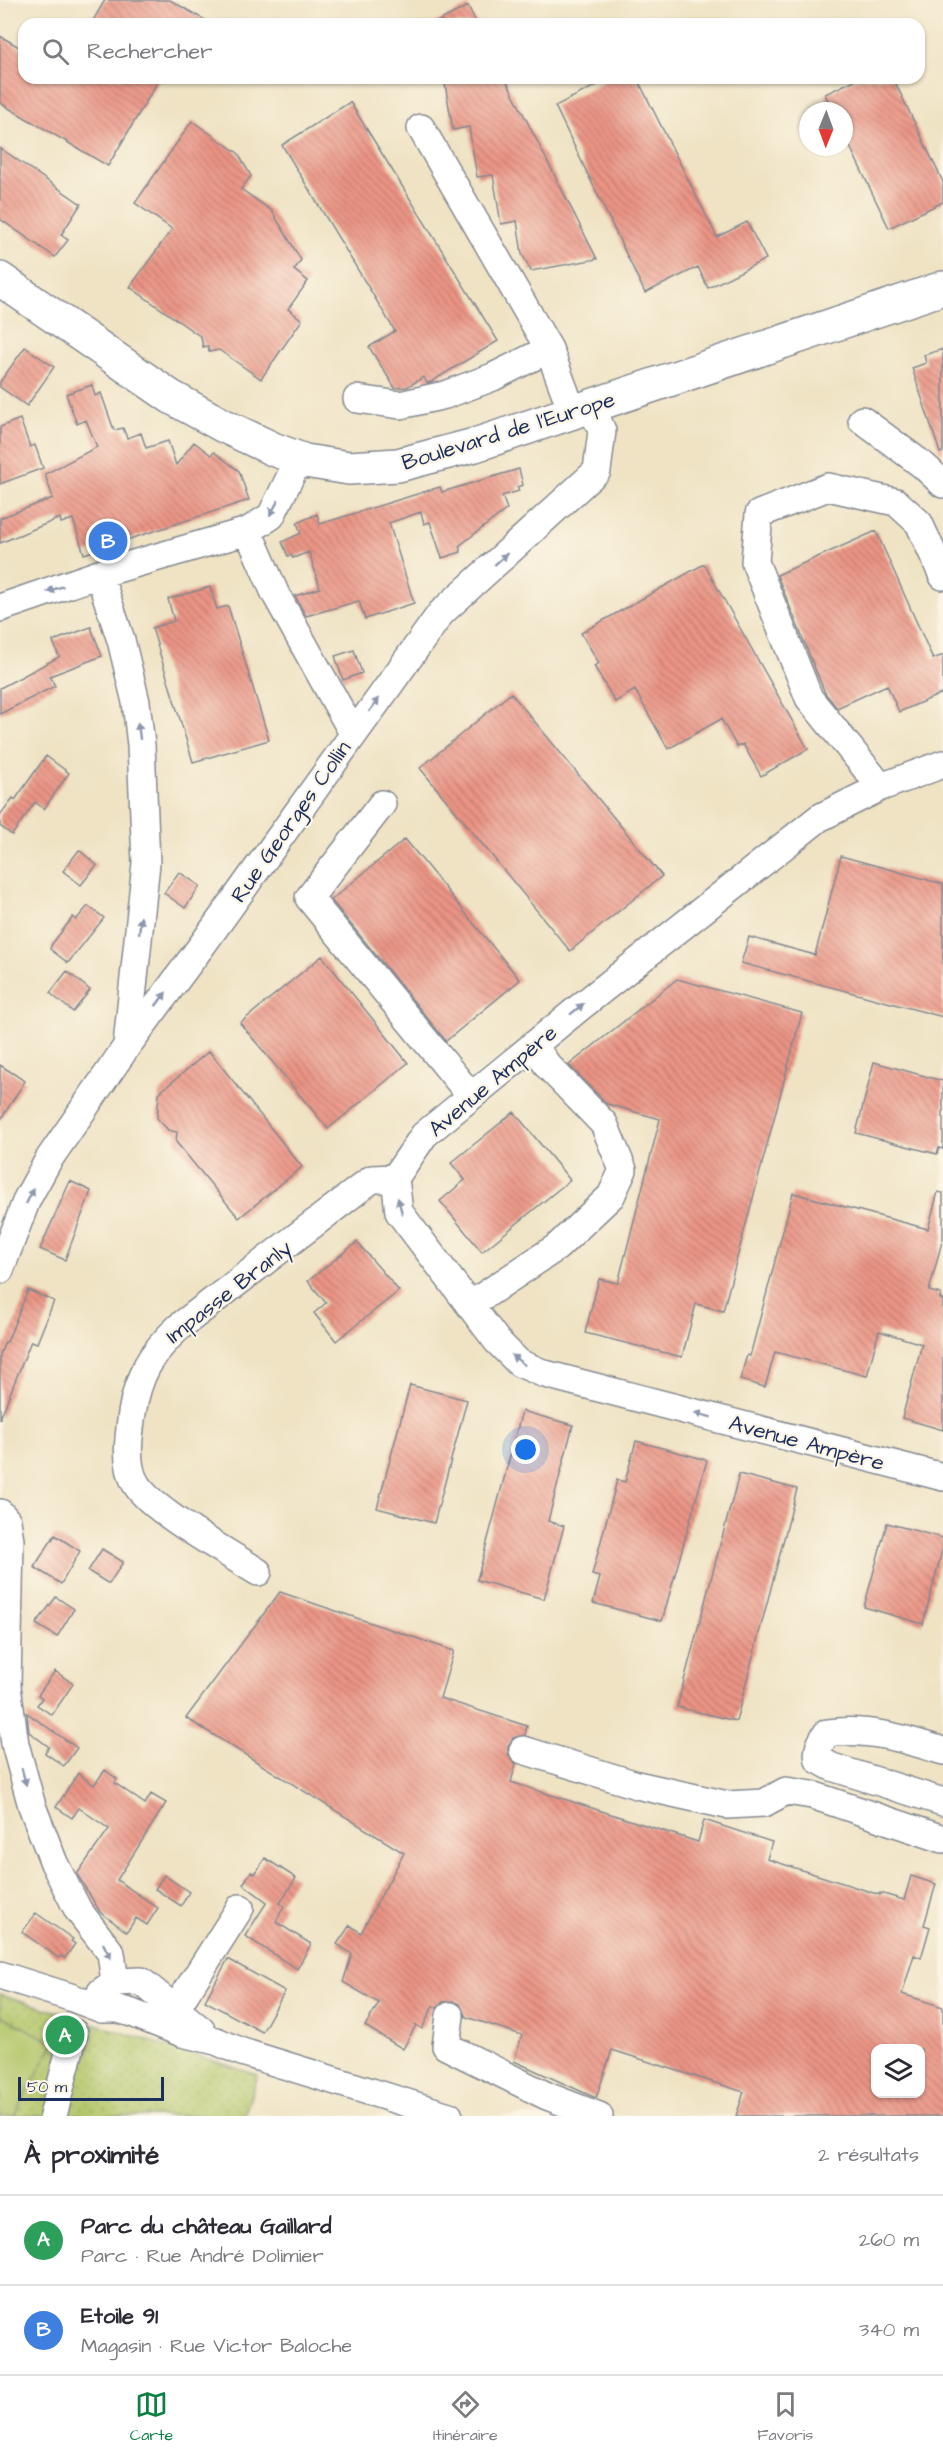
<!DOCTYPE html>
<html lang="fr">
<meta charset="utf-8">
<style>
body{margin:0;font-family:"Architects Daughter",sans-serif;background:#f2f2f3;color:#2b2b33}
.controls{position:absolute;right:18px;bottom:18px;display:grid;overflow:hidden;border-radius:12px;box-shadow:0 2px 4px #0004}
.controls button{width:54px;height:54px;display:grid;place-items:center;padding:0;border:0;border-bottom:2px solid #e1e1e2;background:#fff;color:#2b2b33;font:30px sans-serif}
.compass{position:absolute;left:799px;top:102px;width:54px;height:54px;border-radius:50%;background:#fff;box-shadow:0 2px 4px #0004;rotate:181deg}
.scale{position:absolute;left:18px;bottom:15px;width:146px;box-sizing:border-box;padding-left:6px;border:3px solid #1b2f5e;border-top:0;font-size:16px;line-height:21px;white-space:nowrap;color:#1b2f5e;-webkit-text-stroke:4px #fcf5e5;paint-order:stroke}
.you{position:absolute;left:526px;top:1450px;width:21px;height:21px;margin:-15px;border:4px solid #fff;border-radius:50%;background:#1a73e8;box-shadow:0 0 0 9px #1a73e833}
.badge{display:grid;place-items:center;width:39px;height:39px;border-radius:50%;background:#0b8043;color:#fff;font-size:20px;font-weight:700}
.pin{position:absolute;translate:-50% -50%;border:3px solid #fff;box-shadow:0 2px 6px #0006}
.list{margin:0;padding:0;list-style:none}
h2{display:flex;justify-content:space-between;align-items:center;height:78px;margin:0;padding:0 24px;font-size:26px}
h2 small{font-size:20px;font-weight:400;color:#7c7c81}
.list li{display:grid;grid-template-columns:39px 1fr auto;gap:18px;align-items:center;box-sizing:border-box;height:90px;padding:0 24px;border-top:2px solid #e1e1e2}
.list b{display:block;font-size:22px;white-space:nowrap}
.list p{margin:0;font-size:20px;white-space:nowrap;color:#7c7c81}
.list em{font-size:20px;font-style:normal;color:#7c7c81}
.icon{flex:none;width:33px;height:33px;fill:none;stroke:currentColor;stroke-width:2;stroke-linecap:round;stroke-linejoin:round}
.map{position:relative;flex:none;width:943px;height:2116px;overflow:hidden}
.search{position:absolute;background:#fff;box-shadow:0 2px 4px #0004;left:18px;right:18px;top:18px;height:66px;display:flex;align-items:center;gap:15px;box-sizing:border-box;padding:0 21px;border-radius:18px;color:#7c7c81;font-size:22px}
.sheet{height:258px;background:#fff}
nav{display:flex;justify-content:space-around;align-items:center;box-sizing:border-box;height:84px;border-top:2px solid #e1e1e2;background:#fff;font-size:16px;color:#7c7c81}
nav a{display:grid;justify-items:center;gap:3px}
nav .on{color:#0b8043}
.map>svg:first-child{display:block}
.park{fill:url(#park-dots);stroke:#667a64;stroke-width:1.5}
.pitch{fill:#b2c669;stroke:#667a64;stroke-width:1.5}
.building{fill:url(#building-back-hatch);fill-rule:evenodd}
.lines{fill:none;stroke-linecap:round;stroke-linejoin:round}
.minor-casing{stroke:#858991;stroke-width:30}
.major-casing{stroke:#858991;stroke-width:36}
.minor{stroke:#fff;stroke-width:27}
.major{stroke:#fff;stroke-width:33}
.oneway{fill:#8d97ae}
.labels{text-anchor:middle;stroke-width:4.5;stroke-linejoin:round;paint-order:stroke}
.street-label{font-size:22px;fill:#1b2f5e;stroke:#fcf5e5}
</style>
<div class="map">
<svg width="943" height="2116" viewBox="0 0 943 2116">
<defs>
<pattern id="park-dots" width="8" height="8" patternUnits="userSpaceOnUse" patternTransform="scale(1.5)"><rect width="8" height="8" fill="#b2c669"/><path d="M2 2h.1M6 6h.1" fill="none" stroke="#98aa5d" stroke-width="1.8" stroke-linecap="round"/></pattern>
<pattern id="building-back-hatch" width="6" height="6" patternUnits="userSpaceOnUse" patternTransform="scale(1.5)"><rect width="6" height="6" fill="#eb9484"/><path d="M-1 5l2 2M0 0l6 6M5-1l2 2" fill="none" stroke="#be796f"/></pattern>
</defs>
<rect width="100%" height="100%" fill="#fcf5e5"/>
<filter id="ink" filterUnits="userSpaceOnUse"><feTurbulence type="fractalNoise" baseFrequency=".0167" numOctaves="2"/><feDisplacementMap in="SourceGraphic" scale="12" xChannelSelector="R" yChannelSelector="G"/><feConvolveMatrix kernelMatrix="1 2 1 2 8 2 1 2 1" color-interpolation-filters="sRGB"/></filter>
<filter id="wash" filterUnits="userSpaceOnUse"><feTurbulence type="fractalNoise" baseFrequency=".008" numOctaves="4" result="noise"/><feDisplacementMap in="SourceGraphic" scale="24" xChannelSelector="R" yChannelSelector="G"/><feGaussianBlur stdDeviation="1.35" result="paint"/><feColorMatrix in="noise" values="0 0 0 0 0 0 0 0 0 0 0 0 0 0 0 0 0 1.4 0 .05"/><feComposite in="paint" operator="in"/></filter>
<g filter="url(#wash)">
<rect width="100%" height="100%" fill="#efe3c4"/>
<path class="park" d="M 0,1994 L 258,2075 L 244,2116 L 0,2116 Z"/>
<path class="pitch" d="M 0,2015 L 54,2043 L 14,2116 L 0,2116 Z"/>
<g id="blocks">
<path class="building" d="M 105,0 L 170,0 L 212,24 L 91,24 Z
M 468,6 L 477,24 L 433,24 Z
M 0,36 L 24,50 L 24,78 L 160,78 L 108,166 L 0,103 Z
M 444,78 L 505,78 L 597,259 L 531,271 L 522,254 L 517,221 L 501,224 L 493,175 L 477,177 L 469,127 L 453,130 Z
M 611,78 L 637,78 L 717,237 L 747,222 L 766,259 L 708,288 L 698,267 L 645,293 L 555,106 Z
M 859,78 L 893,78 L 943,182 L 943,202 L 889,228 L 844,134 L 844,111 L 833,111 L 825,94 Z
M 350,102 L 498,341 L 431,382 L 427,383 L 424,377 L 407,387 L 395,388 L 369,347 L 395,331 L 282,145 Z
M 192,121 L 238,153 L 251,176 L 241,189 L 272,211 L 301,260 L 294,270 L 308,281 L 288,309 L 302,320 L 261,379 L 219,350 L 209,352 L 208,346 L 203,347 L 201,337 L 130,287 L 172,229 L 135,203 Z
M 0,148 L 81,204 L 61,235 L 68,240 L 55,257 L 0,219 Z
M 25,347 L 54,367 L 27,406 L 0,387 L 0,382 Z
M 943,349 L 943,452 L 940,453 L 912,368 L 926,363 L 924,355 Z
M 92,385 L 95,396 L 101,393 L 114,430 L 123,428 L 127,438 L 141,433 L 146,448 L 168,441 L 176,465 L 194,442 L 211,455 L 214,452 L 239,471 L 249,500 L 84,554 L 73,519 L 61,523 L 60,518 L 0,543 L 0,518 L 53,498 L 45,474 L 97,447 L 86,420 L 77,424 L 66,394 Z
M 20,419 L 30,447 L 35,445 L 43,468 L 0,484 L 0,427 Z
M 519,469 L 523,485 L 517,487 L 519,491 L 502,496 L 507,509 L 459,546 L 461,552 L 442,558 L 430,522 L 424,524 L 421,512 L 389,523 L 414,603 L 365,619 L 359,601 L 306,616 L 295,596 L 320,588 L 309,552 L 293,558 L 291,555 L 288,556 L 282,542 L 301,533 L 297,523 L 317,514 L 320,524 L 440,487 L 442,492 Z
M 876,531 L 933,659 L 943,655 L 943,693 L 899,712 L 887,685 L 837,708 L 825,693 L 777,575 Z
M 704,564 L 808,749 L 761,776 L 743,744 L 737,747 L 721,719 L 668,749 L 635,690 L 615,702 L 594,666 L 599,663 L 581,633 Z
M 210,587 L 217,609 L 228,606 L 269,740 L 193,762 L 152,628 L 174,621 L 168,599 Z
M 91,627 L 102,656 L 50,676 L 55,686 L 0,714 L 0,688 L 59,657 L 53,641 Z
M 354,650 L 362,673 L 343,680 L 335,656 Z
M 511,693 L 662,876 L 570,951 L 420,768 Z
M 46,756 L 69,773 L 44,809 L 35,802 L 12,835 L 0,826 L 0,815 L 13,798 L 15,800 Z
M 405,839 L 520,980 L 446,1041 L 331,900 Z
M 79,850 L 97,865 L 81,885 L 63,871 Z
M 841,856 L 943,884 L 943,1017 L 741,963 L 749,937 L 815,955 Z
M 179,872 L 200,886 L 185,908 L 164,893 Z
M 88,906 L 104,918 L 68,963 L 50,949 L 52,944 L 73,917 L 76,920 Z
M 322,956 L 408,1063 L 328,1129 L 240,1023 Z
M 67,971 L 90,990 L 73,1012 L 50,993 Z
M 677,979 L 802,1013 L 723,1311 L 696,1304 L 682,1357 L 585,1333 L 599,1279 L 618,1283 L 660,1119 L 607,1104 L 569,1065 Z
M 209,1051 L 302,1167 L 239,1218 L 176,1142 L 177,1132 L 168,1130 L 157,1118 L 159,1093 Z
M 874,1062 L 943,1081 L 943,1149 L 939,1148 L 937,1154 L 856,1133 Z
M 0,1065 L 25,1081 L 0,1121 Z
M 514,1112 L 570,1180 L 482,1252 L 440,1201 L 465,1180 L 451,1163 Z
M 70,1181 L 91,1191 L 65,1260 L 40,1249 Z
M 938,1192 L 943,1193 L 943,1238 L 929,1291 L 941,1294 L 940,1299 L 943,1300 L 943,1430 L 902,1418 L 922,1344 L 879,1331 L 867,1376 L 775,1352 L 765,1387 L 740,1380 L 747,1355 L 750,1356 L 793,1193 L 928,1229 Z
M 357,1242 L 399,1291 L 336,1341 L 314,1313 L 326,1303 L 308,1281 Z
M 28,1290 L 54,1301 L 37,1343 L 31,1341 L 0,1419 L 0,1354 L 5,1342 L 7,1342 Z
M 410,1385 L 467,1400 L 434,1523 L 377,1508 Z
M 522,1411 L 573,1425 L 548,1521 L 564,1526 L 544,1599 L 477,1580 Z
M 636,1441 L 707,1460 L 662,1621 L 593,1603 L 600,1577 L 592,1575 L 617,1480 L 625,1482 Z
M 739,1474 L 797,1489 L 736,1721 L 677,1707 Z
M 887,1523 L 943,1538 L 943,1547 L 923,1624 L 864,1607 Z
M 55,1535 L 80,1551 L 61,1584 L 34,1567 Z
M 102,1549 L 123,1562 L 109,1584 L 88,1571 Z
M 280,1592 L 454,1651 L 440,1698 L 527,1726 L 525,1735 L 513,1738 L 508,1746 L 508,1754 L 516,1764 L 511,1782 L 698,1842 L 704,1820 L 772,1842 L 767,1859 L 880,1895 L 880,1893 L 904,1900 L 911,1876 L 936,1884 L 924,1925 L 930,1927 L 921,1958 L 914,1955 L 902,1994 L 943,2007 L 943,2116 L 736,2116 L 744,2092 L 612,2050 L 596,2098 L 514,2061 L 522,2035 L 466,2017 L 460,2004 L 453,2001 L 443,2002 L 437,2008 L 433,2006 L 422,2029 L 416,2025 L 403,2049 L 365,2026 L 379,2003 L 343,1982 L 352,1954 L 337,1944 L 350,1925 L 361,1933 L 404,1853 L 186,1718 ZM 876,2049 L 921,2049 L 921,2094 L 876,2094 Z
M 56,1597 L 74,1609 L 57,1637 L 36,1624 Z
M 55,1671 L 73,1684 L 52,1715 L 37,1705 L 42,1698 L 38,1695 Z
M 27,1713 L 77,1748 L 64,1766 L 45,1753 L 49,1747 L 29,1732 Z
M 105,1770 L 117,1779 L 115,1783 L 145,1804 L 151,1794 L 166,1803 L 117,1880 L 158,1908 L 147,1925 L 136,1918 L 127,1932 L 100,1912 L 77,1874 L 109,1829 L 79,1808 L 72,1818 L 56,1807 L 78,1773 L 94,1785 Z
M 265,1858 L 296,1878 L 280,1903 L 284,1906 L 276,1922 L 311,1944 L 297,1969 L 245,1936 L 267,1902 L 243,1884 L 251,1872 L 255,1874 Z
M 164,1875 L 189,1892 L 181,1906 L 155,1889 Z
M 36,1913 L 73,1939 L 71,1941 L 75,1944 L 65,1958 L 61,1956 L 59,1958 L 22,1932 Z
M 228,1959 L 285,1991 L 262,2032 L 205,2001 Z"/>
</g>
</g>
<g filter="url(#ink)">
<use href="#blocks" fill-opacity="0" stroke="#858991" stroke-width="1.5"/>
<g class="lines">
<defs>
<path id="minor" d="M 421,128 L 549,349
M 357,399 L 400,405 L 445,395 L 493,377 L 549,349 L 572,411
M 862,420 L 924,466 L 943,484
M 248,531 L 275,593 L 353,733
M 99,574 L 121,640 L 136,702 L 141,745 L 146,863 L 127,1045
M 0,608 L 99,574 L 248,531 L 271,516 L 295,467 L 305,461
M 943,764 L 881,787 L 819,818 L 579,1008 L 424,1135 L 395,1178 L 399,1212 L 497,1341 L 519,1363 L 545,1374 L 943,1477
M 881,787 L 809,698 L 755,562 L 759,514 L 828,487 L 896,502 L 919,523 L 943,576
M 382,804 L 309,898 L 471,1096
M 0,1270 L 27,1199 L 49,1159 L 127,1046 L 203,944 L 441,613 L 597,471 L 602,431 L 591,405
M 470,1305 L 557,1247 L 611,1196 L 623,1170 L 604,1124 L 548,1066 L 533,1045
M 0,1513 L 7,1521 L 10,1540 L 7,1686 L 15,1744 L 32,1806 L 54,1863 L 78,1910 L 111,1953 L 115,1982
M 258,1572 C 229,1553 152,1511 136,1484 C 124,1464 129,1435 132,1413 C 138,1375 151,1353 179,1327 L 372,1179 L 395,1178
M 523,1750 L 637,1785 L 727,1805 L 764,1803 L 786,1791 L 812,1795 L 943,1839
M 943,1751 C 905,1739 867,1727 827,1733 C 821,1741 816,1750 819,1760 L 832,1767 L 943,1802
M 0,1975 L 70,1997 L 102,2009 L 118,2009 L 132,2013 L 182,2033 L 216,2041 L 242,2052 L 449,2116
M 101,1992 L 115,1982 L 141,1981 L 201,2030
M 450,2016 L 446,2046 L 547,2096 L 599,2116
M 159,2018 L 175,2010 L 240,1908
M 53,2116 L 74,2033"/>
<path id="major" d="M 0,279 L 171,397 L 222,425 L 273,449 L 305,461 L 349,468 L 398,465 L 475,445 L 943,288"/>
</defs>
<use href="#minor" class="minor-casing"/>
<use href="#major" class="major-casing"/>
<use href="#minor" class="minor"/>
<use href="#major" class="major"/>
</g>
<defs><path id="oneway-solid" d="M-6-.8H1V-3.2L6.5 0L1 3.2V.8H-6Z" transform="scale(1.5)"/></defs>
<g class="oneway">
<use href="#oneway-solid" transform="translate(274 508) rotate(120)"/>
<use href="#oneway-solid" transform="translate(501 559) rotate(-42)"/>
<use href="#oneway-solid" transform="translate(55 589) rotate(161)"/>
<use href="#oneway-solid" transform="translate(374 705) rotate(-54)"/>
<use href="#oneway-solid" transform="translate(139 731) rotate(-97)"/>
<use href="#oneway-solid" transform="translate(140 925) rotate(-84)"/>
<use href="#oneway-solid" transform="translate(161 999) rotate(-53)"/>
<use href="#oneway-solid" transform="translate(577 1009) rotate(-39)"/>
<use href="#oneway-solid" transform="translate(30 1196) rotate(-64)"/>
<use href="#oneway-solid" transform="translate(400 1206) rotate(-105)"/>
<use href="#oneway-solid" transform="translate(518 1360) rotate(-143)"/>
<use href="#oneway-solid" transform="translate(703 1415) rotate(-165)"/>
<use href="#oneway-solid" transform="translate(24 1777) rotate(75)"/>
<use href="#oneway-solid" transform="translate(107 1951) rotate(63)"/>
</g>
</g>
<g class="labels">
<g class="street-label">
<text transform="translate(508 430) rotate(-17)" y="8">Boulevard de l'Europe</text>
<text transform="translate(290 821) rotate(-55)" y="8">Rue Georges Collin</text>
<text transform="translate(492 1080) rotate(-40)" y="8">Avenue Ampère</text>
<text transform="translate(228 1291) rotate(-38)" y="8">Impasse Branly</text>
<text transform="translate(807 1442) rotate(15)" y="8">Avenue Ampère</text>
</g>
</g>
</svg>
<div class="controls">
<button><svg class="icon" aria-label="layers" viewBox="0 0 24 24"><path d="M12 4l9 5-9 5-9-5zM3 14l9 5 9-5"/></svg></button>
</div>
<svg class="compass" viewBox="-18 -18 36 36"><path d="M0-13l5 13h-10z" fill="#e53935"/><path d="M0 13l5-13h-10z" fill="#7c7c81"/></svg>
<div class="scale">50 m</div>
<div class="you"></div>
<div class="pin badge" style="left:65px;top:2035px;background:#2e9e5b">A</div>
<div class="pin badge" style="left:108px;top:541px;background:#3f7fe0">B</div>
<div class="search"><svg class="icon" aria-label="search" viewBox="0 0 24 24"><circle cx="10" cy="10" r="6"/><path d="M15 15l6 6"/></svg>Rechercher</div>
</div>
<section class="sheet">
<h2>À proximité<small>2 résultats</small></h2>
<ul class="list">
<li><span class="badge" style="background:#2e9e5b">A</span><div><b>Parc du château Gaillard</b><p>Parc · Rue André Dolimier</p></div><em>260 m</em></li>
<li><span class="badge" style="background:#3f7fe0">B</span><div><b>Etoile 91</b><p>Magasin · Rue Victor Baloche</p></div><em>340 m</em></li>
</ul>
</section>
<nav>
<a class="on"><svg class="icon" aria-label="map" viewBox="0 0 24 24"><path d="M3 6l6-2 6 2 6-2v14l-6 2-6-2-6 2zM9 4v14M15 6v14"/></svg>Carte</a>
<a><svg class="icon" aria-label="directions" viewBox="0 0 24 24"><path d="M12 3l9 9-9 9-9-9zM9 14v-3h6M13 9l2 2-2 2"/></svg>Itinéraire</a>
<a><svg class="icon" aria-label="saved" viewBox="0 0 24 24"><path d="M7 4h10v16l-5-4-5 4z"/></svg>Favoris</a>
</nav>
